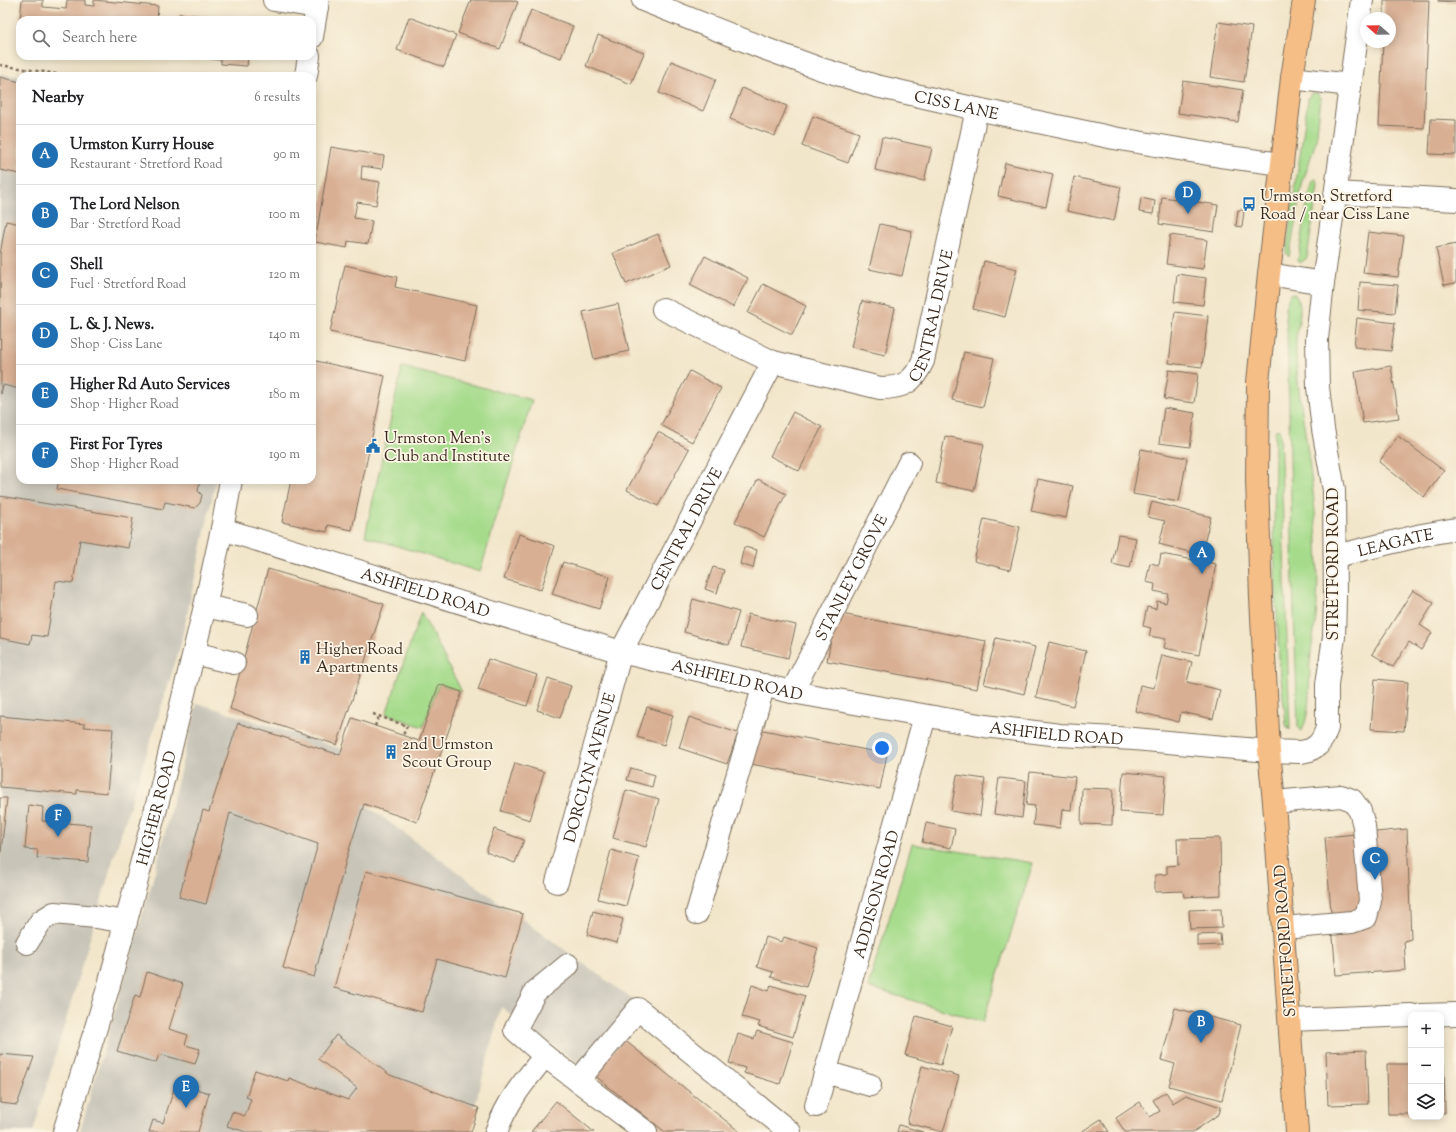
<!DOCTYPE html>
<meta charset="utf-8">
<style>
body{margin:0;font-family:"Sorts Mill Goudy",serif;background:#f6f6f6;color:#202124}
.controls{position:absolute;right:12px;bottom:12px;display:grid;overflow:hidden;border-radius:8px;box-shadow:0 2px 10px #0003}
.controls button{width:36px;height:36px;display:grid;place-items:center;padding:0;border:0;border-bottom:1px solid #e0e0e0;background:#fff;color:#202124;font:20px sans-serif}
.compass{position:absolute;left:1360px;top:12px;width:36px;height:36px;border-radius:50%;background:#fff;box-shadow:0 2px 10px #0003;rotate:290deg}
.you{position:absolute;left:882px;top:748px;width:14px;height:14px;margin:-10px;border:3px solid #fff;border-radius:50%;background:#1a73e8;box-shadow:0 0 0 6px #1a73e833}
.badge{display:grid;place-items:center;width:26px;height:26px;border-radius:50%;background:#1f6fb2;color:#fff;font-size:13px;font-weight:700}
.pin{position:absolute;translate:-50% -33px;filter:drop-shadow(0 1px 2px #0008)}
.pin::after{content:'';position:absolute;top:21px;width:14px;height:12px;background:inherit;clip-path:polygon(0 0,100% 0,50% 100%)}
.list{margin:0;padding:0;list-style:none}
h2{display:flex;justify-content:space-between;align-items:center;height:52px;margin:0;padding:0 16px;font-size:17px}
h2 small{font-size:13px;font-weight:400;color:#757577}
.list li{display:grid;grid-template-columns:26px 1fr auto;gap:12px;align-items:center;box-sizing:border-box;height:60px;padding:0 16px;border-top:1px solid #e0e0e0}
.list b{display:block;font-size:15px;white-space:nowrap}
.list p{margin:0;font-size:13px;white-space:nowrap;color:#757577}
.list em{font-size:13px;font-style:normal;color:#757577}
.icon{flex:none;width:22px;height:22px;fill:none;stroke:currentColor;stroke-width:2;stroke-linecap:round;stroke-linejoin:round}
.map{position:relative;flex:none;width:1456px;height:1132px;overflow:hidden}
.search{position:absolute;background:#fff;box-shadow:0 2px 10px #0003;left:16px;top:16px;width:300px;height:44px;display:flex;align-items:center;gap:10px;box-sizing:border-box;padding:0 14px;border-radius:12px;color:#757577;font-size:15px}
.panel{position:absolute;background:#fff;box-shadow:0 2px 10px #0003;left:16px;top:72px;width:300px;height:412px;border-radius:12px}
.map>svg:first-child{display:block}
.industrial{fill:#c8c4b8}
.green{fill:#a5db8b;stroke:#708254}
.building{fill:#d8af93}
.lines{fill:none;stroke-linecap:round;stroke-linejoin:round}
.minor-casing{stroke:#7b6c5a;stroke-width:24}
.major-casing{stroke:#7b6c5a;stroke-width:24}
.path{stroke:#7b6c5a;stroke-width:2.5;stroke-dasharray:3 3;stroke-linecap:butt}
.minor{stroke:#fff;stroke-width:22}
.major{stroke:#f6be87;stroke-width:22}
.labels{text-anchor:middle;stroke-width:3.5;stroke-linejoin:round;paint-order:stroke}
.street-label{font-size:16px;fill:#3b2a1e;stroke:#fcf5e5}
.poi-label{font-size:16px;fill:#3b2a1e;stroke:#fcf5e5;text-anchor:start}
</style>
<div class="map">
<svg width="1456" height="1132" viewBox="0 0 1456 1132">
<rect width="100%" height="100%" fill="#fcf5e5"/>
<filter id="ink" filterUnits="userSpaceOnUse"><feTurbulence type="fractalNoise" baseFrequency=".025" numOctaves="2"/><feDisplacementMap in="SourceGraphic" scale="8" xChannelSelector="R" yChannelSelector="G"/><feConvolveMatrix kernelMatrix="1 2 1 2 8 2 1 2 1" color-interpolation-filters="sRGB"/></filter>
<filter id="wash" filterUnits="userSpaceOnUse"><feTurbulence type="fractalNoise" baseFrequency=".012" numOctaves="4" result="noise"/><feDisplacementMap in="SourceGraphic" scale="16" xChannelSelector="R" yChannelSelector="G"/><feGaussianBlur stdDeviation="0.9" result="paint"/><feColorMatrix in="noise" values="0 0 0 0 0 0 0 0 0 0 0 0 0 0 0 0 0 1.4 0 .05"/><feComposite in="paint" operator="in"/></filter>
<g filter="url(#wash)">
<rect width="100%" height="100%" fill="#f2e6ca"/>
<path class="industrial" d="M 0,74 L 20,77 L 20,480 L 216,480 L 180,647 L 112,863 L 33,1132 L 0,1132 Z
M 197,703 L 342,749 L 327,792 L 364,804 L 635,1001 L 581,1065 L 501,1007 L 468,1132 L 80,1132 L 157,865 Z"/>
<path class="green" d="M 1311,93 L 1318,93 L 1321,98 L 1316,141 L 1302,185 L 1289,257 L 1286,253 L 1308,99 Z
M 1316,178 L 1317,179 L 1318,185 L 1307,258 L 1300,263 L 1298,261 L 1308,200 L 1313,181 Z
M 1293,293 C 1306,301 1297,327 1296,341 C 1295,374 1302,407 1306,440 C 1315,499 1321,558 1316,618 C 1314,633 1311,648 1310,663 C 1309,681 1311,717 1301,731 L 1298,727 L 1293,583 L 1287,331 L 1285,307 L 1290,295 Z
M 402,367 L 532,400 L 480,572 L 365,536 Z
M 1277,429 L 1280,431 L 1290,730 L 1287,727 L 1286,724 L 1279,659 L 1274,549 L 1275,431 Z
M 421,612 L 462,692 L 439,684 L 423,727 L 386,714 Z
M 912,844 L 1033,863 L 983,1022 L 868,987 Z"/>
<g id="blocks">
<path class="building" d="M 22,0 L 43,0 L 43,7 L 66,9 L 67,0 L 85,0 L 85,5 L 94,6 L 94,0 L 158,6 L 157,20 L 20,20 Z
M 471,0 L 512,0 L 518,2 L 500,49 L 458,33 Z
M 1384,0 L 1429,0 L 1424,128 L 1379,126 L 1383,42 L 1390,42 L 1390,18 L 1384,18 Z
M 1438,0 L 1456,0 L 1456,2 L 1438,1 Z
M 531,10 L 573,26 L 561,58 L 519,42 Z
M 179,14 L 218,17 L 218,20 L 178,20 Z
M 409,17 L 456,35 L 444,67 L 397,50 Z
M 1218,22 L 1252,27 L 1244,82 L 1210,77 Z
M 598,35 L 644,53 L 631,84 L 586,66 Z
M 193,56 L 248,56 L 247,66 L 221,64 L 221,60 L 193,57 Z
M 671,61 L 716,79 L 703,111 L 659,93 Z
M 0,77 L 20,82 L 20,174 L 0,170 Z
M 1183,81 L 1243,90 L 1238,122 L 1178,113 Z
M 742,88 L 787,106 L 775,136 L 730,119 Z
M 813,116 L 859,133 L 848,163 L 802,146 Z
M 1431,119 L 1456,120 L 1456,155 L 1429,154 Z
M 882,137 L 932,148 L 924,181 L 875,170 Z
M 331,147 L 384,156 L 382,169 L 362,166 L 361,179 L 380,182 L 376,205 L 357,202 L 354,218 L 372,221 L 368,244 L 348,241 L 347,248 L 315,242 Z
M 1005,163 L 1053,174 L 1046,207 L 998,196 Z
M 1074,177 L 1121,187 L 1114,221 L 1067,211 Z
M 1162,197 L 1218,205 L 1214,232 L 1159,224 Z
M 1141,198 L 1155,201 L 1153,214 L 1139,212 Z
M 1238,210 L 1244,210 L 1242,227 L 1236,226 Z
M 6,221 L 20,224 L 20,389 L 3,385 L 1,394 L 0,254 Z
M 880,224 L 912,231 L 902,276 L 869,269 Z
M 1368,232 L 1404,236 L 1398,277 L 1363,273 Z
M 658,234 L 671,265 L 626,284 L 613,253 Z
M 1170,235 L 1207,240 L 1203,269 L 1166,264 Z
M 1456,244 L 1456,283 L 1444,285 L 1436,248 Z
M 705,256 L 748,278 L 733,307 L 690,285 Z
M 984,261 L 1017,269 L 1005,317 L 973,309 Z
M 345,265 L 397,277 L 395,287 L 477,305 L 465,361 L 330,332 Z
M 1177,274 L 1206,278 L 1203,305 L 1174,302 Z
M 1360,282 L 1398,285 L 1395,313 L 1358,310 Z
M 763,284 L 806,306 L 792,335 L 748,313 Z
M 862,301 L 895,308 L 885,355 L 851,347 Z
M 618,304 L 629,351 L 594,359 L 583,312 Z
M 1175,312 L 1208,316 L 1202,367 L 1169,363 Z
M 1357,318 L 1395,323 L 1391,351 L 1354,347 Z
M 964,352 L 994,358 L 983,407 L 952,400 Z
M 316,361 L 385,376 L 352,530 L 328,525 L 327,532 L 282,522 L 291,480 L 312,480 L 312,381 Z
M 1391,366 L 1399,418 L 1363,423 L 1355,372 Z
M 1169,370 L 1198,374 L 1194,403 L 1164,399 Z
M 690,371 L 721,388 L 692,442 L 661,425 Z
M 1164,408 L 1195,413 L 1190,447 L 1159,443 Z
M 793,412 L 822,427 L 799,471 L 770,456 Z
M 658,432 L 689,449 L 658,506 L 627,490 Z
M 945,436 L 984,444 L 974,491 L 936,483 Z
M 1398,436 L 1444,471 L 1424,497 L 1379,462 Z
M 1141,449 L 1187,458 L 1179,502 L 1133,494 Z
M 758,479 L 786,494 L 764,537 L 735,522 Z
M 1038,479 L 1073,486 L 1066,518 L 1031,511 Z
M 59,480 L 200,480 L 198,491 L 202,495 L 200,503 L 195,508 L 165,502 L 163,509 L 57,489 Z
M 0,496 L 133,518 L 128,548 L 80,540 L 73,583 L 56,581 L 47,637 L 32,635 L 30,644 L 0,638 Z
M 1152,502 L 1211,517 L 1201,555 L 1159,544 L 1165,521 L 1148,517 Z
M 984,519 L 1020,527 L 1010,570 L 974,561 Z
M 519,534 L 555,546 L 541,590 L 504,579 Z
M 1118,535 L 1136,538 L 1130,568 L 1112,564 Z
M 744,547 L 757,550 L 753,568 L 740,564 Z
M 1161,554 L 1216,564 L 1199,655 L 1164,648 L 1166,639 L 1149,636 L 1151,628 L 1143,626 L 1147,607 L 1156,609 L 1157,601 L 1166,603 L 1168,594 L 1154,591 L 1155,584 L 1146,582 L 1150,563 L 1159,565 Z
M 563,562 L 610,577 L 599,609 L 552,594 Z
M 713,567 L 724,570 L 717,593 L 705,589 Z
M 268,569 L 384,604 L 337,745 L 230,709 Z
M 1413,590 L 1434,603 L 1420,625 L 1432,633 L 1421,650 L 1409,642 L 1393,667 L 1372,654 Z
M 693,599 L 739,612 L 729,645 L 684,632 Z
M 836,613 L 986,641 L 977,689 L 827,661 Z
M 748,614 L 796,625 L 788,658 L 741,647 Z
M 996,638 L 1035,647 L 1024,694 L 984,684 Z
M 1049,642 L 1086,651 L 1073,706 L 1036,697 Z
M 1162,655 L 1192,662 L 1187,682 L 1220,690 L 1213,719 L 1181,712 L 1179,722 L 1135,711 L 1140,685 L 1154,688 Z
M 488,659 L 537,675 L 527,706 L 478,690 Z
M 548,678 L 571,686 L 560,718 L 537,710 Z
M 1375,679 L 1408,682 L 1404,731 L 1371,729 Z
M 439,684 L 462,692 L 417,822 L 364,804 L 348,853 L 314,977 L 283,968 L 318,844 L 230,813 L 206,904 L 179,897 L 203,810 L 209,812 L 238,723 L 340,755 L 352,718 L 419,741 Z
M 647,707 L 673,715 L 664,745 L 637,737 Z
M 0,716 L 85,724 L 84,727 L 113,729 L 107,793 L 77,790 L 77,794 L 0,787 Z
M 689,717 L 738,733 L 727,764 L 679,748 Z
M 758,729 L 887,754 L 880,789 L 751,764 Z
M 515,763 L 544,772 L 530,820 L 501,811 Z
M 631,768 L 655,775 L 652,787 L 627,780 Z
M 1030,772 L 1075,777 L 1071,810 L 1062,809 L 1060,828 L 1033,825 L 1035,806 L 1026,805 Z
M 1123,772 L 1166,776 L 1163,815 L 1120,812 Z
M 957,775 L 985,779 L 980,816 L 951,811 Z
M 999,778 L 1026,781 L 1022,818 L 994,814 Z
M 1082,788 L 1113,789 L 1112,825 L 1081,824 Z
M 626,790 L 659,799 L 646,847 L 613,838 Z
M 0,798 L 7,798 L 1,852 L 0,852 Z
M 29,805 L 43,807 L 42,821 L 91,825 L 88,862 L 37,858 L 38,850 L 25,849 Z
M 926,823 L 955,829 L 951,848 L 922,842 Z
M 494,829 L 524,840 L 515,863 L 486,852 Z
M 1407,829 L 1411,939 L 1404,941 L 1406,970 L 1336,975 L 1325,837 Z
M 1220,838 L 1221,895 L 1184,897 L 1183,891 L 1155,892 L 1155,875 L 1167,874 L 1167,866 L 1178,865 L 1177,839 Z
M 611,850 L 639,858 L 626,906 L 598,899 Z
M 366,871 L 523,914 L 505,978 L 437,959 L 422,1012 L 334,988 Z
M 1221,909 L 1222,928 L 1190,929 L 1189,910 Z
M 593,911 L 623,919 L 617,943 L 587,935 Z
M 1220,934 L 1221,945 L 1197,946 L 1197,935 Z
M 766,937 L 782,942 L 784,937 L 818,948 L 806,987 L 771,977 L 773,972 L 757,967 Z
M 147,972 L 183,984 L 169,1029 L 188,1035 L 185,1045 L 200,1049 L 195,1064 L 159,1054 L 156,1063 L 117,1051 L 135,995 L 140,997 Z
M 752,985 L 769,991 L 771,985 L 805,996 L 793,1037 L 758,1026 L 760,1022 L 742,1017 Z
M 1175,1008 L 1241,1025 L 1222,1100 L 1169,1086 L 1175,1064 L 1161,1060 Z
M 916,1016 L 952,1026 L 941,1065 L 905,1055 Z
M 757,1031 L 793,1042 L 780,1084 L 744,1073 L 745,1068 L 729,1063 L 738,1034 L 754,1039 Z
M 336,1035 L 390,1075 L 479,1108 L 471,1132 L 246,1132 L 227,1126 L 232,1112 L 245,1116 L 251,1099 L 246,1097 L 255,1070 L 288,1081 L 289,1078 L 348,1100 L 357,1088 L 318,1059 Z
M 623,1039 L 740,1132 L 665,1132 L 594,1075 Z
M 1366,1050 L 1368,1104 L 1328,1105 L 1326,1052 Z
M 0,1054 L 34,1057 L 17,1105 L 0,1103 Z
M 1441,1063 L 1444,1063 L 1445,1113 L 1441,1113 Z
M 1387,1064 L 1411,1064 L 1411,1114 L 1388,1114 Z
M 922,1066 L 959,1076 L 943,1132 L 907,1123 Z
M 176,1083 L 209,1093 L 198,1132 L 149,1132 L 153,1120 L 163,1123 Z
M 1166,1092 L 1173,1103 L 1186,1095 L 1221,1107 L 1219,1114 L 1193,1132 L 1125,1132 L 1116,1118 L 1140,1102 L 1150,1117 L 1160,1111 L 1153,1100 Z
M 556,1101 L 594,1132 L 531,1132 Z
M 1101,1119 L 1109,1132 L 1081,1132 Z
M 899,1125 L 923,1132 L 897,1132 Z"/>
</g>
</g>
<g filter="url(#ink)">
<use href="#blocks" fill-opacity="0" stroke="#7b6c5a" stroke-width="1"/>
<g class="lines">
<defs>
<g id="minor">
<path d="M 274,0 L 317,7"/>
<path id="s1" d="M 643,0 L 766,49 L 821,69 L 876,86 L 977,109 L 1114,138 L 1220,156 L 1282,164"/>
<path d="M 312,37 L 318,0"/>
<path d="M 306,76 L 309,56"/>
<path d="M 1292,78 L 1350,85"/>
<path d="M 1336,193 L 1456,200"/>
<path d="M 1269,274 L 1323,283"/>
<path id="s2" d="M 663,309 L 773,362 L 880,388 C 903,388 913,383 923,361 L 977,109"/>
<path id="s3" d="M 222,529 L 621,652 L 792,692 L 985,726 L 1060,735 L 1134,739 L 1269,751 L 1301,752 L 1310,750 L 1318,745 L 1323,738 L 1327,728 L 1327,684 L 1334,637 L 1335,599 L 1334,490 L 1323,429 L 1318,387 L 1317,339 L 1323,283 L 1362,0"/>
<path id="s4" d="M 1336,556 L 1422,535 L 1456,529"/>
<path d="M 205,606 L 247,615"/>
<path d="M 194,653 L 234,663"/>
<path id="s5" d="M 792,692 L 909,463"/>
<path d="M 1274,802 L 1341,796 L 1352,800 L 1360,811 L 1364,826 L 1370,901 L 1366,917 L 1352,922 L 1283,928"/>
<path id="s6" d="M 557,882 L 621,652 L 773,362"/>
<path d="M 697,913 L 764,685"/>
<path d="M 27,943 L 41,921 L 54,913 L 96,917 L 126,922"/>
<path d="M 568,965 L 535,992 L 515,1030 L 545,1056 L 646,1132"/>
<path d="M 1421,1015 L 1456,1014"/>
<path d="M 1290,1020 L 1411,1015"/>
<path d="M 825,1072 L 870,1085"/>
<path d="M 578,1081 L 638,1009 L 790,1132"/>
<path id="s7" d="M 816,1106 L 925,716"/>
<path id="s8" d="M 64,1132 L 109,985 L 159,797 L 205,606 L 222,529 L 231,480"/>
<path d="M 496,1132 C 507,1102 524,1081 545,1056"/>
</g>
<path id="major" d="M 1297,1132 L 1274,802 L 1269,751 L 1261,598 L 1257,480 L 1258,382 L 1269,274 L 1292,78 L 1304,0"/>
</defs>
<use href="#minor" class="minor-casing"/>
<use href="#major" class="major-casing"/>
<path class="path" d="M 0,65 L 69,76
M 373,714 L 407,726 L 403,735
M 375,726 L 379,716"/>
<use href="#minor" class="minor"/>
<use href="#major" class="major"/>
</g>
</g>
<defs>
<symbol id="bus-bare" viewBox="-9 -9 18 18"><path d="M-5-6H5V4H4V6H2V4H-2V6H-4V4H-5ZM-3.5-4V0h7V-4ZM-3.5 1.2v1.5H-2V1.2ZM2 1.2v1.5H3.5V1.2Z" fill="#1f6fb2" stroke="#fcf5e5" stroke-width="2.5" paint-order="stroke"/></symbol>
<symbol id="civic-bare" viewBox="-9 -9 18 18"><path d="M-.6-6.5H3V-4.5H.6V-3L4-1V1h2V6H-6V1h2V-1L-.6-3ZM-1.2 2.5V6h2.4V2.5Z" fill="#1f6fb2" stroke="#fcf5e5" stroke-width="2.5" paint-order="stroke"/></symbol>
<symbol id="building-bare" viewBox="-9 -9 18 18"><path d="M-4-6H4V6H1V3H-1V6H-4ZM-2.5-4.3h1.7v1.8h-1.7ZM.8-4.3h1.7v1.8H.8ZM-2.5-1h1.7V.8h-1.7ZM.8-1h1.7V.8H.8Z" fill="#1f6fb2" stroke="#fcf5e5" stroke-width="2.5" paint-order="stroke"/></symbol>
</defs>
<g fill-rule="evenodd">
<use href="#bus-bare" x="1239" y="194" width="20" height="20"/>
<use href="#civic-bare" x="363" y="436" width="20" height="20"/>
<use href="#building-bare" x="295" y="647" width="20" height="20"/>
<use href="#building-bare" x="381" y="742" width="20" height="20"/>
</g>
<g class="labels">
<g class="street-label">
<text dy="6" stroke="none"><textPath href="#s1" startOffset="331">CISS LANE</textPath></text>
<text dy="6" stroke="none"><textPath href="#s2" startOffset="333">CENTRAL DRIVE</textPath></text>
<text dy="6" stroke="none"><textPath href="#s6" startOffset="378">CENTRAL DRIVE</textPath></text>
<text dy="6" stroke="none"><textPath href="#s4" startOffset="61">LEAGATE</textPath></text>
<text transform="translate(1332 564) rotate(-90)" y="6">STRETFORD ROAD</text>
<text dy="6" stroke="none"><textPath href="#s5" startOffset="129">STANLEY GROVE</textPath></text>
<text dy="6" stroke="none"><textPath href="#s3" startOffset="213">ASHFIELD ROAD</textPath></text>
<text dy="6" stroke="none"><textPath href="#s3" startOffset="537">ASHFIELD ROAD</textPath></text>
<text dy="6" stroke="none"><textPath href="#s3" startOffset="861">ASHFIELD ROAD</textPath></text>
<text dy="6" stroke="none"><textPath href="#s6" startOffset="119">DORCLYN AVENUE</textPath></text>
<text dy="6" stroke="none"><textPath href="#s8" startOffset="337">HIGHER ROAD</textPath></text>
<text dy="6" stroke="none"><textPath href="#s7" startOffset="220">ADDISON ROAD</textPath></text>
<text transform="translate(1284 941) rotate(-94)" y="6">STRETFORD ROAD</text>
</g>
<g class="poi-label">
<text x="1260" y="201">Urmston, Stretford<tspan x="1260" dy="18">Road / near Ciss Lane</tspan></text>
<text x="384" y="443">Urmston Men's<tspan x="384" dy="18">Club and Institute</tspan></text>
<text x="316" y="654">Higher Road<tspan x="316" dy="18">Apartments</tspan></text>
<text x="402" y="749">2nd Urmston<tspan x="402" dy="18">Scout Group</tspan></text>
</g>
</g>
</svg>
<div class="controls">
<button>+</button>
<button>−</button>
<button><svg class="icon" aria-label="layers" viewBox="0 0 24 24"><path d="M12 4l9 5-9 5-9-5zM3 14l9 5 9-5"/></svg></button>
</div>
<svg class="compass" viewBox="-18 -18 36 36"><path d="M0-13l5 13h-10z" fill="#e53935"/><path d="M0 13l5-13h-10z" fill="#757577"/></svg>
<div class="you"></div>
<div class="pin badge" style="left:1202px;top:574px">A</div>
<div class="pin badge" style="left:1201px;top:1043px">B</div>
<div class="pin badge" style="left:1375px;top:880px">C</div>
<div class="pin badge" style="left:1188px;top:214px">D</div>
<div class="pin badge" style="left:186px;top:1108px">E</div>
<div class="pin badge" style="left:58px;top:837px">F</div>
<div class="search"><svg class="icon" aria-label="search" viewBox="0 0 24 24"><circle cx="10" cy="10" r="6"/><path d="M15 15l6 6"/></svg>Search here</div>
<section class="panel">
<h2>Nearby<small>6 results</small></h2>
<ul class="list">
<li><span class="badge">A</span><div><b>Urmston Kurry House</b><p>Restaurant · Stretford Road</p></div><em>90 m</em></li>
<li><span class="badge">B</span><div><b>The Lord Nelson</b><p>Bar · Stretford Road</p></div><em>100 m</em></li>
<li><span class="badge">C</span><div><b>Shell</b><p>Fuel · Stretford Road</p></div><em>120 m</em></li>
<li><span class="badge">D</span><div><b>L. &amp; J. News.</b><p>Shop · Ciss Lane</p></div><em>140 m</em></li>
<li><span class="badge">E</span><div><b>Higher Rd Auto Services</b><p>Shop · Higher Road</p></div><em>180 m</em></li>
<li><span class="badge">F</span><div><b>First For Tyres</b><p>Shop · Higher Road</p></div><em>190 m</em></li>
</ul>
</section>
</div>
